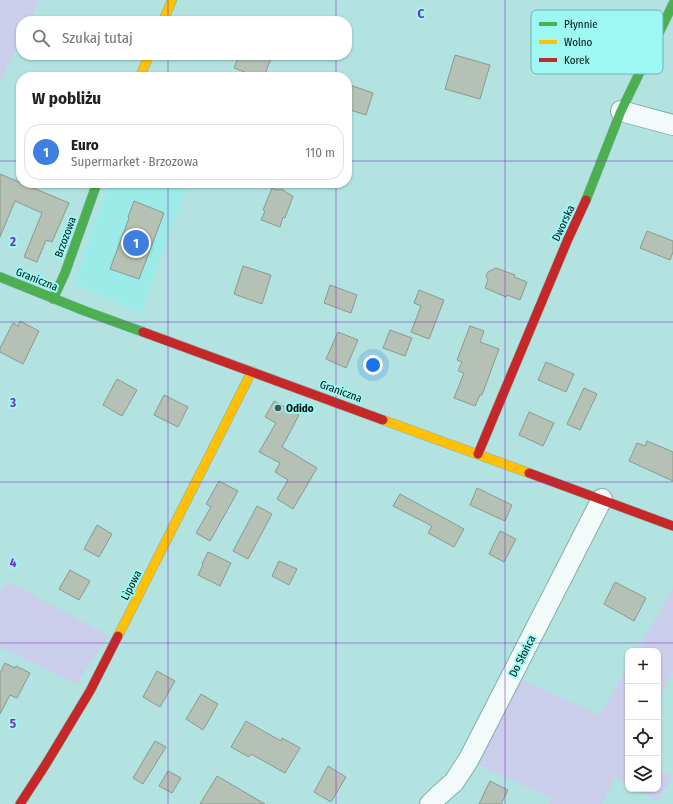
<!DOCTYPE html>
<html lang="pl">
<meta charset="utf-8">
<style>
body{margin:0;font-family:"Fira Sans Condensed",sans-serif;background:#f6f6f6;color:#222}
.controls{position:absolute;right:12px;bottom:12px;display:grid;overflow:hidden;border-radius:8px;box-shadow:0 1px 3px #0004}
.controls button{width:36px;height:36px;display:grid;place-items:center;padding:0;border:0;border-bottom:1px solid #e0e0e0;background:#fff;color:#222;font:20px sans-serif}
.you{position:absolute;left:373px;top:365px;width:14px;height:14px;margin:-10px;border:3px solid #fff;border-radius:50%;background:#1a73e8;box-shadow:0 0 0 6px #1a73e833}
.badge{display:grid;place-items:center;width:26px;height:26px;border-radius:50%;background:#ea580c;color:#fff;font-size:13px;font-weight:700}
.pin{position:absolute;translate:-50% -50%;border:2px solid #fff;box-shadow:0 1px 4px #0006}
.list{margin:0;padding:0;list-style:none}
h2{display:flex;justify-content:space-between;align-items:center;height:52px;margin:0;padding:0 16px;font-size:17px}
h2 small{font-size:13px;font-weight:400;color:#767676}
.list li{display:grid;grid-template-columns:26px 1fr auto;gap:12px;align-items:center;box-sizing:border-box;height:56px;margin:0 8px 8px;padding:0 8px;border:1px solid #e0e0e0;border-radius:16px}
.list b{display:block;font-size:15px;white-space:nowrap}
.list p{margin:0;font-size:13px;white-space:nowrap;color:#767676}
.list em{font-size:13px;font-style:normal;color:#767676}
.icon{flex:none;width:22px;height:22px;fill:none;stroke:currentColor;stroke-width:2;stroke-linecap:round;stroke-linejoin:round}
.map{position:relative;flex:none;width:673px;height:804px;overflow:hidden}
.search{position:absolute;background:#fff;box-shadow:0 1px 3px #0004;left:16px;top:16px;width:336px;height:44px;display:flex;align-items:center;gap:10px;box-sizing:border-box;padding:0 14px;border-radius:16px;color:#767676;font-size:15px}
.panel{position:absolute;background:#fff;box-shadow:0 1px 3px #0004;left:16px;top:72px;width:336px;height:116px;border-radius:16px}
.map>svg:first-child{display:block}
.built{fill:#9bebe8}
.green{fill:#caceeb}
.building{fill:#b5c1b4;stroke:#8a998e}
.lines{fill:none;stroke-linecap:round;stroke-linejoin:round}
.street-casing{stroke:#85aeac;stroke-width:22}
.fast-casing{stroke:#85aeac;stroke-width:10}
.slow-casing{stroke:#85aeac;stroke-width:10}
.jam-casing{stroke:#85aeac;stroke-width:10}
.street{stroke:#f3fbfa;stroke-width:20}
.fast{stroke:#4caf50;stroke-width:9}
.slow{stroke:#ffc107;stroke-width:9}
.jam{stroke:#c62828;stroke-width:9}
.grid{fill:none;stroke:#7b2cbf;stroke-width:1;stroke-opacity:0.55}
.poi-dot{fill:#3f5a59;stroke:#9df8f4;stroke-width:1.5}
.labels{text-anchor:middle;stroke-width:4;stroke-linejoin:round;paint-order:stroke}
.street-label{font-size:11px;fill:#011110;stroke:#9df8f4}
.poi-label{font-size:11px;font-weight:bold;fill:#011110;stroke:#9df8f4;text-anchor:start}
.key{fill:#9df8f4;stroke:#6eb3b0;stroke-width:1}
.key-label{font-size:11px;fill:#011110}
.grid-label{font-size:13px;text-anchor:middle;font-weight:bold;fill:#7b2cbf;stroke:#9df8f4;stroke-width:4;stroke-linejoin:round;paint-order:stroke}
</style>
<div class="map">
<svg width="673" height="804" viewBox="0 0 673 804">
<rect width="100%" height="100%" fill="#b2e3e1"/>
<path class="built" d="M 109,183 L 188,183 L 141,312 L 74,284 Z"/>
<path class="green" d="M 0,0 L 39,0 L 29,21 L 21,21 L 21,38 L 0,82 Z
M 7,581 L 109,636 L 76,684 L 0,647 L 0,590 L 2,591 Z
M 673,588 L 673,672 L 658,701 L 658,651 L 637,651 Z
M 628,666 L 628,785 L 615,778 L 602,804 L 549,804 L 552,798 L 476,764 L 518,678 L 600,715 Z
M 658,770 L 673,777 L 657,801 L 636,789 L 658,789 Z"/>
<path class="building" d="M 239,55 L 263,55 L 271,58 L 264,77 L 257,77 L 234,68 Z
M 455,55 L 490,65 L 480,99 L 445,89 Z
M 347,84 L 373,93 L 366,115 L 347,109 Z
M 0,174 L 69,203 L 52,242 L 46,240 L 37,262 L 24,257 L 42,213 L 15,201 L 0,237 Z
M 272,188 L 277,190 L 280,189 L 285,191 L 287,193 L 293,196 L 285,218 L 283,217 L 280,227 L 261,220 L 265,211 L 263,210 Z
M 134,201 L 164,213 L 139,279 L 110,269 L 129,218 L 128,217 Z
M 647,231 L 673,241 L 673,252 L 670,260 L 640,248 Z
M 243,266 L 271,275 L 262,304 L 234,294 Z
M 496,268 L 515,275 L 514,277 L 527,282 L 520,300 L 507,295 L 506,297 L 485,288 L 488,280 L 486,276 L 488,272 Z
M 330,285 L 357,295 L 351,313 L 324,303 Z
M 419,290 L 444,300 L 429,339 L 411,332 L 421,306 L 414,303 Z
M 20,321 L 39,331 L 23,364 L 0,352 L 0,348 L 13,323 L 18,326 Z
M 470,326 L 484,331 L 480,342 L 499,349 L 482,395 L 480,395 L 475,406 L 454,398 L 464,373 L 458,371 L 462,362 L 457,360 Z
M 390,330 L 412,338 L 405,356 L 383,348 Z
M 338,332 L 358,340 L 346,368 L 326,359 Z
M 546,362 L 574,374 L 566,392 L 538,380 Z
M 117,379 L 137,390 L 122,416 L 103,405 Z
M 584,388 L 597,394 L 580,430 L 567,424 Z
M 164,395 L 188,407 L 178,427 L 154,415 Z
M 274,401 L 299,415 L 282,447 L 317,468 L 293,509 L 277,499 L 288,480 L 275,472 L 280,463 L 259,452 L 276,423 L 265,417 Z
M 529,412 L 554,423 L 543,446 L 519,435 Z
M 647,441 L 673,452 L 673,481 L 629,461 L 637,443 L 645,446 Z
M 219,481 L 238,491 L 210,541 L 196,533 L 211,507 L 206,504 Z
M 477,488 L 512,505 L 505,521 L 470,505 Z
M 400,494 L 464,529 L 454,547 L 428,533 L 432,526 L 393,506 Z
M 257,506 L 272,514 L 248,559 L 233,551 Z
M 97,525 L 112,534 L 99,557 L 84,549 Z
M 500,531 L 516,539 L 504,562 L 489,554 Z
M 208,552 L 231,563 L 220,586 L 198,575 L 203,565 L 202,564 Z
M 279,561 L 297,569 L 289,585 L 272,576 Z
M 70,570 L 90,581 L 79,600 L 59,589 Z
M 615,582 L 646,598 L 634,621 L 604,604 Z
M 5,663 L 15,668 L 16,666 L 30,673 L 17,698 L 10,695 L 0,714 L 0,673 Z
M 157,671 L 175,681 L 160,707 L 143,697 Z
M 201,694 L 218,704 L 203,730 L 186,719 Z
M 246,721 L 281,741 L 282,738 L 300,748 L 285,773 L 251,754 L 249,757 L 231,747 Z
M 155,741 L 166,747 L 143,784 L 133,778 Z
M 328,766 L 346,777 L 331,802 L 314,792 Z
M 168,771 L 181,778 L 172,793 L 159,786 Z
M 217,776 L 265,804 L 200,804 Z
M 490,781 L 508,790 L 501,804 L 479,804 Z"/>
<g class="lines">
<defs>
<path id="street" d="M 621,111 L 673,125
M 430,804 L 437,797 L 454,782 L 469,759 L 602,499"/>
<path id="fast" d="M 586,200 L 621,111 L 673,4
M 0,277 L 85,311 L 143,332
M 53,299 L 65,273 L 97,183"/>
<path id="slow" d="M 163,21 L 172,0
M 140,77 L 149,55
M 383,420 L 529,473
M 118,636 L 252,371"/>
<path id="jam" d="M 143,332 L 383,420
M 478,454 L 568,239 L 586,200
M 529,473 L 673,526
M 20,804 L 46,764 L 90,691 L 118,636"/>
</defs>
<use href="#street" class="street-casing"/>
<use href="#fast" class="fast-casing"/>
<use href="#slow" class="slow-casing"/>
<use href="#jam" class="jam-casing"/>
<use href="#street" class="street"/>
<use href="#fast" class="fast"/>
<use href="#slow" class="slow"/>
<use href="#jam" class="jam"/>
</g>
<path class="grid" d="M 168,0 L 168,21M 336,0 L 336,21M 505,0 L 505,804M 168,55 L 168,77M 336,55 L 336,77M 0,161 L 21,161M 347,161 L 673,161M 168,183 L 168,804M 336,183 L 336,804M 0,322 L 673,322M 0,482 L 673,482M 0,643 L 673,643"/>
<circle class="poi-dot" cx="278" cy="408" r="4"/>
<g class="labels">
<g class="street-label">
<text transform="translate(563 223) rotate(-65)" y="4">Dworska</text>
<text transform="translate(65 237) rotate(-70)" y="4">Brzozowa</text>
<text transform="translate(37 279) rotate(22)" y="4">Graniczna</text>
<text transform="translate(341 391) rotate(20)" y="4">Graniczna</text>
<text transform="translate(131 585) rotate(-63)" y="4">Lipowa</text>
<text transform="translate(522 656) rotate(-63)" y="4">Do Słońca</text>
</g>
<g class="poi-label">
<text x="286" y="412">Odido</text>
</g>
</g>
<rect x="531" y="10" width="132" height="64" rx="6" class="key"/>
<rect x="539" y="22" width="18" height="4" fill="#4caf50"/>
<rect x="539" y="40" width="18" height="4" fill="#ffc107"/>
<rect x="539" y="58" width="18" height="4" fill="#c62828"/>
<g class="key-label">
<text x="564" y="28">Płynnie</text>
<text x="564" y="46">Wolno</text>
<text x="564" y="64">Korek</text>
</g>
<g class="grid-label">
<text x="421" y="18">C</text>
<text x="13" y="246">2</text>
<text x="13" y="407">3</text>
<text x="13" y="567">4</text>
<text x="13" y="728">5</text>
</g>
</svg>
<div class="controls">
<button>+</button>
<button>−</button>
<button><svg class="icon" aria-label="locate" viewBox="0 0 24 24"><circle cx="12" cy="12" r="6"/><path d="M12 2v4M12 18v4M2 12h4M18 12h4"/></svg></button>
<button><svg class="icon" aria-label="layers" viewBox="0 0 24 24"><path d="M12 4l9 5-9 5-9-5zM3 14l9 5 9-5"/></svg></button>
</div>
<div class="you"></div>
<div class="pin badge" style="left:136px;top:243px;background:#3f7fe0">1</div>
<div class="search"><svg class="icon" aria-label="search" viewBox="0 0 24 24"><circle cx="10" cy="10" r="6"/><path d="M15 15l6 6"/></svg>Szukaj tutaj</div>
<section class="panel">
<h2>W pobliżu<small></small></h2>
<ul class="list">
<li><span class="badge" style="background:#3f7fe0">1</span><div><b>Euro</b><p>Supermarket · Brzozowa</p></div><em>110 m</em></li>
</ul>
</section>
</div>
